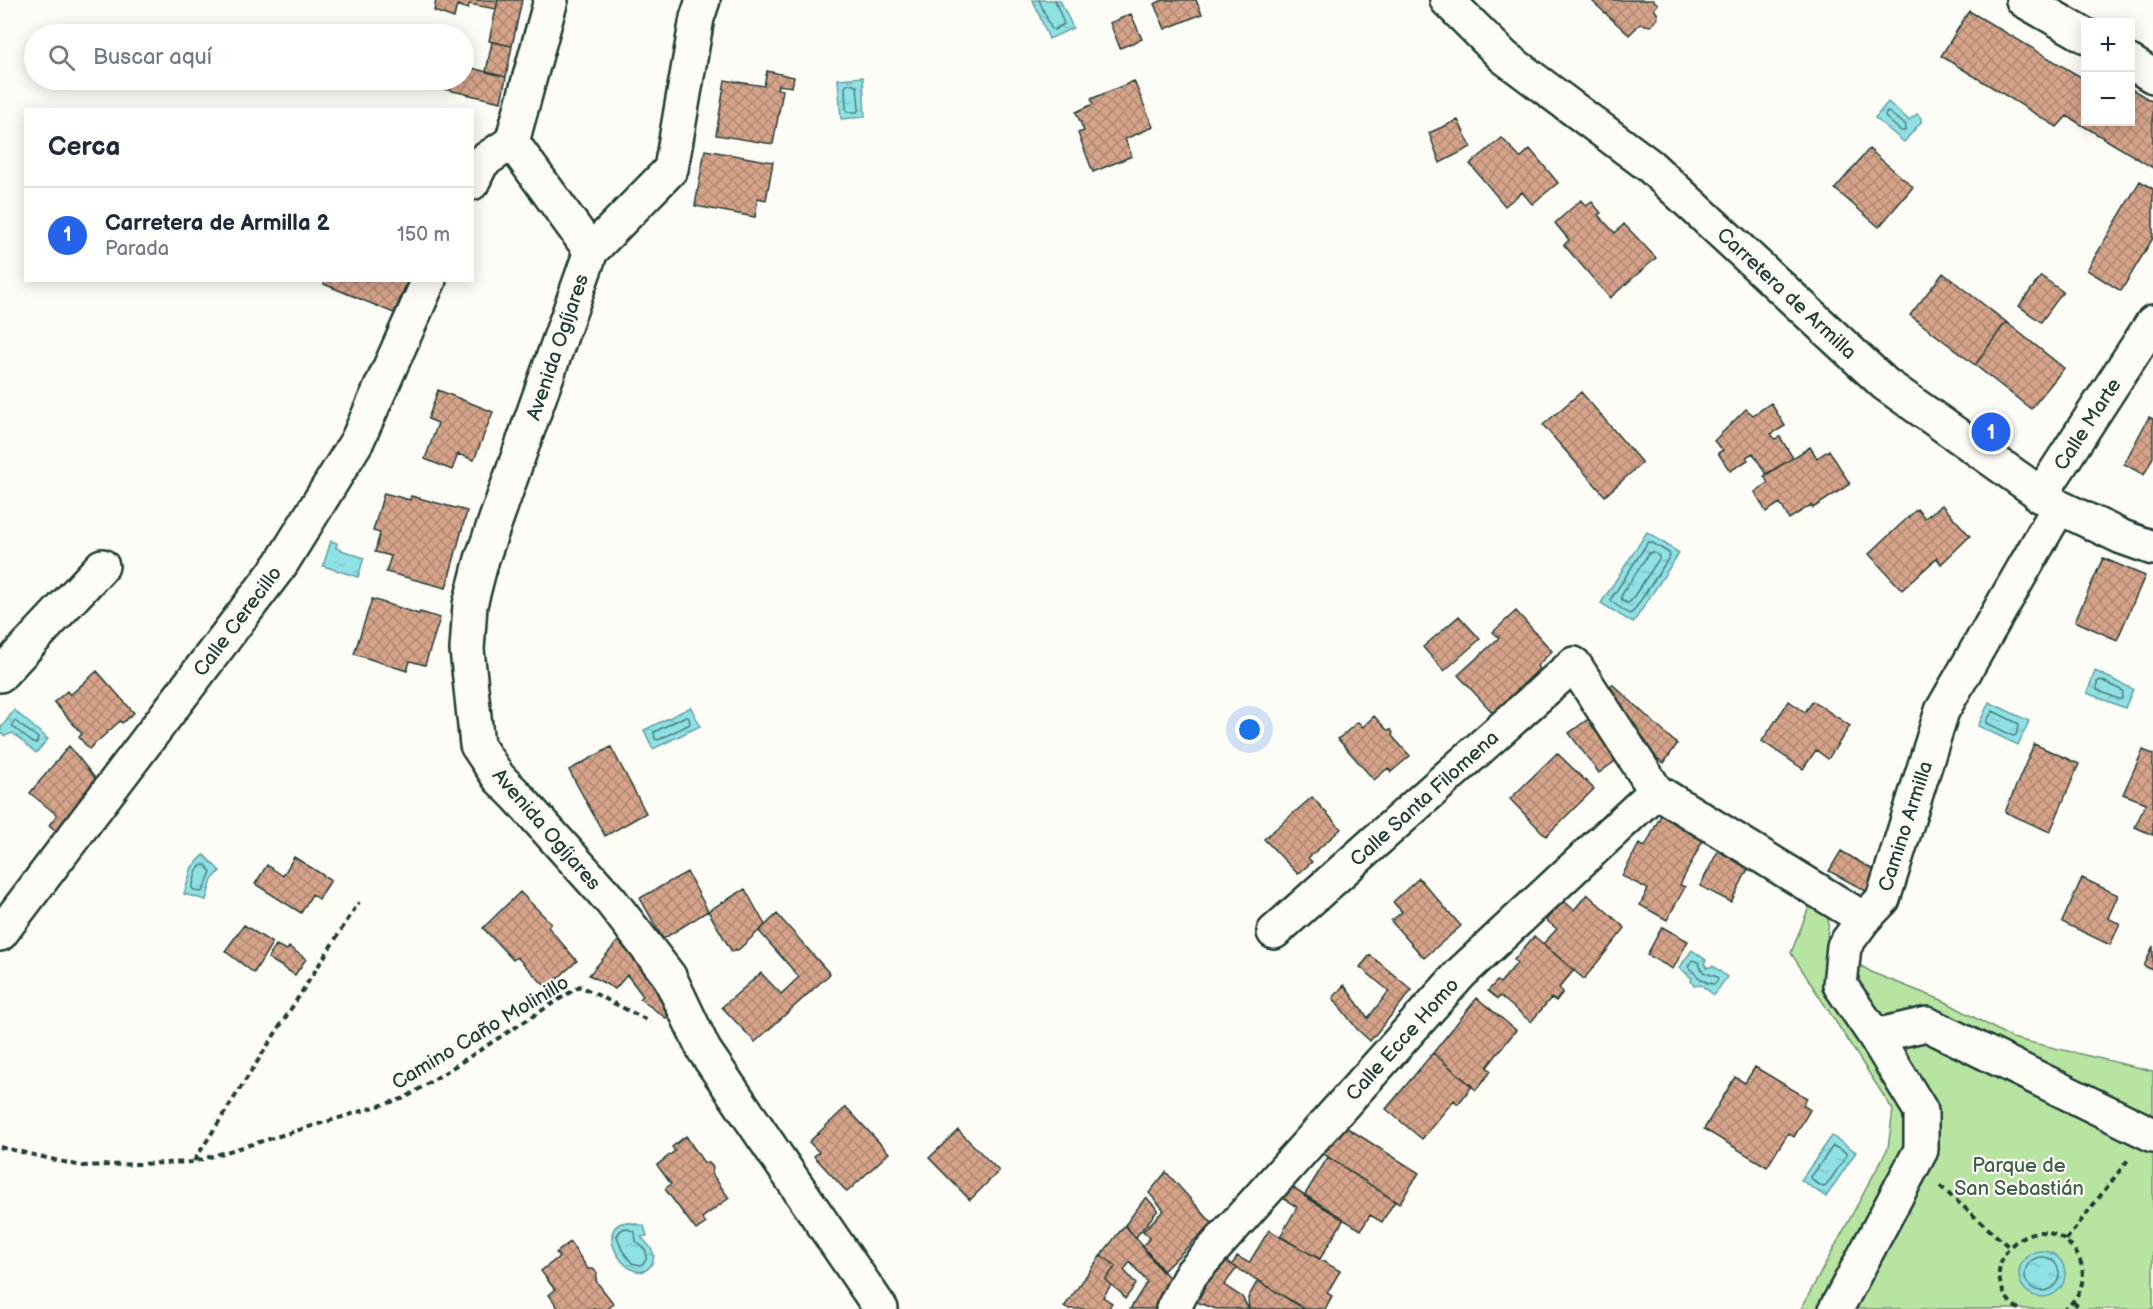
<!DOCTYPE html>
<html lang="es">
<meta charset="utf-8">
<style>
body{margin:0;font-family:"Balsamiq Sans",sans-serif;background:#f6f6f7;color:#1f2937}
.controls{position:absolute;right:18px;top:18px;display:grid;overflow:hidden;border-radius:0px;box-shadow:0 3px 15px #0003}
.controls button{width:54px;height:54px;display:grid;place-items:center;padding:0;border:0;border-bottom:2px solid #e0e1e3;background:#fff;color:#1f2937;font:30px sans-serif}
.you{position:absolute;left:1250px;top:730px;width:21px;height:21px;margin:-15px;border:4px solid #fff;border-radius:50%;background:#1a73e8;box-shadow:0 0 0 9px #1a73e833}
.badge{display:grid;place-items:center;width:39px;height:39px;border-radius:50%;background:#2563eb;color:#fff;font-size:20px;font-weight:700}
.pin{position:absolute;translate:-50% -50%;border:3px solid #fff;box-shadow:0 2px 6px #0006}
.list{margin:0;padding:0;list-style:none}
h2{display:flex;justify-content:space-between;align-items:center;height:78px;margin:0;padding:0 24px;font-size:26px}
h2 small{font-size:20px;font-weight:400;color:#747a83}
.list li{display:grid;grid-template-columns:39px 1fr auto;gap:18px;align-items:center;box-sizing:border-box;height:96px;padding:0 24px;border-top:2px solid #e0e1e3}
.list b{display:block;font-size:22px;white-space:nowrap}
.list p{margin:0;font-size:20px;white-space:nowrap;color:#747a83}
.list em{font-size:20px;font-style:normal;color:#747a83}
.icon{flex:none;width:33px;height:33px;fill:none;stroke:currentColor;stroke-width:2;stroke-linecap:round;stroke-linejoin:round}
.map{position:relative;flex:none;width:2153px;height:1309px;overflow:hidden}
.search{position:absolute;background:#fff;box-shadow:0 3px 15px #0003;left:24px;top:24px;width:450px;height:66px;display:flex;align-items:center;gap:15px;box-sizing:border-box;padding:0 21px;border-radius:33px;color:#747a83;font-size:22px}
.panel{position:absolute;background:#fff;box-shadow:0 3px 15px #0003;left:24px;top:108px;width:450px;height:174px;border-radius:0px}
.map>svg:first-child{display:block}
.green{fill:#b8e4a2;stroke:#6c906b;stroke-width:1.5}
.water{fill:url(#water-ripples);stroke:#629f9f;stroke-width:1.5}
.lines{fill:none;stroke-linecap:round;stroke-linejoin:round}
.shore{stroke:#4c7f7b;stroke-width:1.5}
.building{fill:url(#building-cross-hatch);stroke:#1f3d34;stroke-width:1.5}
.minor-casing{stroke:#1f3d34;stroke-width:38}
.path{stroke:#1f3d34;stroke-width:4;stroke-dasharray:6 4.5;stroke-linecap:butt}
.minor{stroke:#fdfcf7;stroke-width:33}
.labels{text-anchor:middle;stroke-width:4.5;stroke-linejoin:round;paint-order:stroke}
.street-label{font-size:20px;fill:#1f3d34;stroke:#fdfcf7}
.park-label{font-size:20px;fill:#3e5e4a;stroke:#fdfcf7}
</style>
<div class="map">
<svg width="2153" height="1309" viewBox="0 0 2153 1309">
<defs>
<pattern id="water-ripples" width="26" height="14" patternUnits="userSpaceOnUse" patternTransform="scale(1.5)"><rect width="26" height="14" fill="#8fe1e6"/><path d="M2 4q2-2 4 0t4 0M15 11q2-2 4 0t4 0" fill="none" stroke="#7bc2c6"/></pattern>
<pattern id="building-cross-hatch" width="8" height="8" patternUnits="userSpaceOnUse" patternTransform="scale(1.5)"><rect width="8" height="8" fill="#d7a48b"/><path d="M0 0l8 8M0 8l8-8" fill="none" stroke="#ae8772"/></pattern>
</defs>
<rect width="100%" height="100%" fill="#fdfcf7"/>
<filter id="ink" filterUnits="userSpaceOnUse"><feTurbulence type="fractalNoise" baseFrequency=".0167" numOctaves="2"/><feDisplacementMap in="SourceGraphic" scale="12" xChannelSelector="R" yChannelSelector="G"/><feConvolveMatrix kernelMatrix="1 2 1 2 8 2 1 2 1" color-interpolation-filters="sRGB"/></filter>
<g filter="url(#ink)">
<path class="green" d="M 1811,902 C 1828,913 1831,915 1827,936 L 1844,946 L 1861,966 L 1873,973 L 1944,1001 L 2012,1038 L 2153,1071 L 2153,1309 L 1801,1309 L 1888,1148 L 1893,1110 L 1791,953 Z"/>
<path class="water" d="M 1060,0 L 1073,28 L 1049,39 L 1033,0 Z
M 863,77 L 865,117 L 841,119 L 838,79 Z
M 1888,102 L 1909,120 L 1917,114 L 1921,118 L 1921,122 L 1904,142 L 1875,118 Z
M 1647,532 L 1679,553 L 1633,623 L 1601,603 Z
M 331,541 L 337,543 L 336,548 L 364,558 L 358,577 L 323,566 Z
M 2095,671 L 2133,689 L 2125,708 L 2087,693 Z
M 1989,702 L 2029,721 L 2018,745 L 1978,726 Z
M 691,707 L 700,726 L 653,749 L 644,730 Z
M 14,710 L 48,739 L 36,753 L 13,733 L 5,736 L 0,733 L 1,728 Z
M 204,855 L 220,871 L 212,880 L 206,900 L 184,894 L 192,867 Z
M 1692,950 L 1706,960 L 1704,963 L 1707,968 L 1713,966 L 1727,977 L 1714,995 L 1701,985 L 1694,986 L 1691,981 L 1692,978 L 1679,968 Z
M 1832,1136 L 1856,1152 L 1826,1197 L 1801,1180 Z
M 627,1222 L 644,1226 L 647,1236 L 641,1237 C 648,1245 659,1253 651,1265 C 632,1292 589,1226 627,1222 Z
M2019 1274a23 23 0 1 1 46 0a23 23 0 1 1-46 0Z"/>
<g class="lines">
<path class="shore" d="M 1039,0 L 1051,28 L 1054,30 L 1064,24 L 1055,0
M 848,84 L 857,86 L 859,109 L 857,112 L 849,112 L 846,110 L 845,87 Z
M 1888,112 L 1906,125 L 1905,131 L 1901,131 L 1886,118 L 1885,115 Z
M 1648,542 L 1651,542 L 1669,553 L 1670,556 L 1633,612 L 1629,614 L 1612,602 L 1611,599 Z
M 1653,552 L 1659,556 L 1659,559 L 1630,602 L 1627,603 L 1622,600 L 1621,596 L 1649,553 Z
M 2101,680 L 2123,691 L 2122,699 L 2119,699 L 2097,690 L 2097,682 Z
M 1993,711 L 2019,724 L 2016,735 L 2013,736 L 1987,723 L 1987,720 Z
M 686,716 L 689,718 L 690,724 L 658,740 L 655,739 L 654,732 Z
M 15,721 L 38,738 L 37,743 L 33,743 L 13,727 L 12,724 Z
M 202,865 L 206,865 L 211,872 L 203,891 L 200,892 L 194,890 L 192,888 L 197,870 Z
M 1692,960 L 1698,962 L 1703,972 L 1717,977 L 1718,980 L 1714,984 C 1703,984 1696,974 1688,967 Z
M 1833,1146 L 1845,1152 L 1847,1155 L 1826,1186 L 1823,1187 L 1812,1180 L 1811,1177 Z
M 625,1228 L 635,1232 L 636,1241 L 646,1251 L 646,1260 L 641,1265 L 632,1263 L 622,1250 L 617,1236 L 620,1231 Z
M2025 1274a17 17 0 1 1 34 0a17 17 0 1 1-34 0Z"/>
</g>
<path class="building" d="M 436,0 L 498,0 L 496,9 L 469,4 L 468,9 L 457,5 L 454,18 L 434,11 Z
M 498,0 L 522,0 L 512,46 L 489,41 Z
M 1163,0 L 1196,0 L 1202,14 L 1165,29 L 1154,4 Z
M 1591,0 L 1653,0 L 1658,4 L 1654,9 L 1657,13 L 1658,18 L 1651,26 L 1640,24 L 1629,35 Z
M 1969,11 L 2086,80 L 2086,122 L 2130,122 L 2130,88 L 2153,102 L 2153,168 L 2067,116 L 2057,127 L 1941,56 Z
M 1131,14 L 1142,39 L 1120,48 L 1110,23 Z
M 492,42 L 512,46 L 506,77 L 486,72 Z
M 464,66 L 506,77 L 501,102 L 435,87 L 438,80 L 464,80 Z
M 767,71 L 794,77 L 792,87 L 778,85 L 777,89 L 783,90 L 773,144 L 716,135 L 725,80 L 764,86 Z
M 1134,81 L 1153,127 L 1125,139 L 1132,156 L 1093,172 L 1078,133 L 1084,131 L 1076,112 L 1093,104 L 1091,99 Z
M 1458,120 L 1471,147 L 1440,163 L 1429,133 Z
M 1502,138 L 1520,158 L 1530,149 L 1558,183 L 1532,204 L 1522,192 L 1505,206 L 1470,164 Z
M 1869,149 L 1913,187 L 1879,227 L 1835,189 Z
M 705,150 L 773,162 L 766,200 L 758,198 L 755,217 L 695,206 Z
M 2140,181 L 2153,189 L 2153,238 L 2121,291 L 2087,270 Z
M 1581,200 L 1586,206 L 1592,202 L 1601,213 L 1598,215 L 1615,233 L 1624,224 L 1656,258 L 1610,298 L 1564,245 L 1569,240 L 1555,223 Z
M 1943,273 L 2006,322 L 1975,365 L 1910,315 Z
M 2041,276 L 2063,292 L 2041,322 L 2019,306 Z
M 326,280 L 408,280 L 394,313 L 324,284 Z
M 2006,322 L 2064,368 L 2031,409 L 1975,365 Z
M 438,390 L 493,412 L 474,460 L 458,454 L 452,470 L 425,459 L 438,423 L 428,419 Z
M 1581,392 L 1642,463 L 1605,496 L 1543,425 Z
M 1771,403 L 1785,426 L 1771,434 L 1775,439 L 1780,437 L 1793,458 L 1766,474 L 1753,453 L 1746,457 L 1748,460 L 1730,471 L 1718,453 L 1723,450 L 1714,441 L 1746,409 L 1753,415 Z
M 2149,417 L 2153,419 L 2153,457 L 2144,475 L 2124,464 Z
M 1810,447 L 1817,458 L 1829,450 L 1850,484 L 1813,508 L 1811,505 L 1789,519 L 1780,503 L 1766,512 L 1755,492 L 1768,483 L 1764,476 Z
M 384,493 L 410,500 L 411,496 L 467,511 L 446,588 L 386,572 L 391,556 L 375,552 L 380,533 L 373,531 Z
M 1942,505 L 1970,536 L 1941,564 L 1937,558 L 1902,590 L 1869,554 L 1917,509 L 1925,518 Z
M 2103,558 L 2145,576 L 2117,640 L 2075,621 Z
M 372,599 L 419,614 L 420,612 L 440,618 L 425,665 L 410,661 L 407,671 L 354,654 Z
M 1516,611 L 1552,651 L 1537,666 L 1539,669 L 1493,713 L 1458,675 L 1499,638 L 1493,632 Z
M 1459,616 L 1480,639 L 1444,671 L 1423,647 Z
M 97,671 L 134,713 L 122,723 L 120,721 L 89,749 L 79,737 L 82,734 L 54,702 L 67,691 L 70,695 Z
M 1612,684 L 1677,744 L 1664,763 L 1645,750 L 1606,691 Z
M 1789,701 L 1805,712 L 1813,701 L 1850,726 L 1828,759 L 1816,750 L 1803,769 L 1762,741 Z
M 1594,715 L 1622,756 L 1599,773 L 1569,733 Z
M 1374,716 L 1387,730 L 1391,730 L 1393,733 L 1392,736 L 1410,756 L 1391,772 L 1388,768 L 1374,780 L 1338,739 L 1358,722 L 1363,727 Z
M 2034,744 L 2079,764 L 2050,832 L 2005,812 Z
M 69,746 L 99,783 L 58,832 L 49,825 L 57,815 L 30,793 Z
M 611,747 L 646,813 L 605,836 L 569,770 Z
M 2143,750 L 2153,754 L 2153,835 L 2135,827 L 2146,803 L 2123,794 Z
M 1557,753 L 1594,789 L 1546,836 L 1510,799 Z
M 1312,797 L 1341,829 L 1308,858 L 1312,862 L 1298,874 L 1264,839 Z
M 1664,809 L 1706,834 L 1680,885 L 1685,887 L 1667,920 L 1640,905 L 1648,889 L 1622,876 L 1639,844 L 1645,847 Z
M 1719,849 L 1749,867 L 1731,902 L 1700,886 Z
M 1841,851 L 1877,872 L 1866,891 L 1829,871 Z
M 294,857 L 331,880 L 319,899 L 312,894 L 301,913 L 255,884 L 267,865 L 283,876 Z
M 687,872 L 708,911 L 663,939 L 640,898 Z
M 1419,878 L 1461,926 L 1424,958 L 1391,921 L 1402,912 L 1393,902 Z
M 2082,878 L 2118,895 L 2108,918 L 2120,924 L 2110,945 L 2062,922 Z
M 745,889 L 765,925 L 737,951 L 736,949 L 732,952 L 708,911 Z
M 520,892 L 551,923 L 548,927 L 577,961 L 547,988 L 517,957 L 513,960 L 483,928 Z
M 1587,894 L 1625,928 L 1584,979 L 1543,944 L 1557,929 L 1546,920 L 1563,900 L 1574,910 Z
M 777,914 L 830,974 L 755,1042 L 722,1007 L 761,973 L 781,994 L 799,977 L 759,931 Z
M 244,925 L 272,943 L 254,973 L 225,951 Z
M 1662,927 L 1688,941 L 1673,969 L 1647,955 Z
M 624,934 L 677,1009 L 666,1018 L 640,999 L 643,996 L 627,975 L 615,989 L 589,975 Z
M 1534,936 L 1574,970 L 1559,988 L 1563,992 L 1556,1001 L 1551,998 L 1531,1022 L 1500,996 L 1498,999 L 1488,991 L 1497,981 L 1500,983 L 1517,963 L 1514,960 Z
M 276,945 L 287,950 L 289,947 L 306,959 L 295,975 L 268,958 Z
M 2153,946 L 2153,970 L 2144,966 Z
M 1370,955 L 1412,990 L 1370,1041 L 1357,1029 L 1333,998 L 1344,985 L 1368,1018 L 1389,991 L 1360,967 Z
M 1477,998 L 1516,1030 L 1487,1067 L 1491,1071 L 1476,1090 L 1433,1053 Z
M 1433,1053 L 1472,1086 L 1458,1104 L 1454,1100 L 1422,1139 L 1386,1109 Z
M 1755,1067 L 1807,1098 L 1803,1105 L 1810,1110 L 1794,1137 L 1788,1133 L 1767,1167 L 1704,1129 L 1735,1077 L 1745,1083 Z
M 846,1107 L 889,1153 L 847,1192 L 814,1156 L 819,1152 L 809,1142 Z
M 1341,1124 L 1419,1173 L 1399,1204 L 1316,1149 Z
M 958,1130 L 999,1171 L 970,1200 L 929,1158 Z
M 686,1136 L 704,1163 L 709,1163 L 713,1167 L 712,1174 L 729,1198 L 702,1218 L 706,1223 L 696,1230 L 665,1189 L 671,1184 L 657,1165 L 675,1151 L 672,1147 Z
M 1328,1157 L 1395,1201 L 1382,1222 L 1370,1215 L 1361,1230 L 1304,1196 Z
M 1166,1172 L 1212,1223 L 1162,1272 L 1142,1246 L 1150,1238 L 1143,1231 L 1164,1210 L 1149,1193 Z
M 1284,1182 L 1344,1219 L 1320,1259 L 1280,1237 L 1297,1207 L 1275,1193 Z
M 1146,1197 L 1158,1210 L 1135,1238 L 1125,1225 Z
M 1125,1225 L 1171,1280 L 1157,1309 L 1130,1309 L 1147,1282 L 1130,1262 L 1124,1270 L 1136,1284 L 1125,1299 L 1121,1293 L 1105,1280 L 1116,1266 L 1101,1255 Z
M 1269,1230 L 1340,1271 L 1327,1293 L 1332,1296 L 1325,1309 L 1305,1309 L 1232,1265 L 1237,1256 L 1249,1263 Z
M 570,1242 L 588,1269 L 593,1269 L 597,1273 L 596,1281 L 614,1304 L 607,1309 L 559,1309 L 549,1295 L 555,1290 L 541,1271 L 559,1257 L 556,1253 Z
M 1101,1255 L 1116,1266 L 1105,1280 L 1111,1285 L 1103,1297 L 1112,1303 L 1108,1309 L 1067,1309 L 1064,1307 Z
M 1223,1259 L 1237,1268 L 1224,1285 L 1242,1297 L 1249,1309 L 1216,1309 L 1191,1300 Z
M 1258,1280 L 1288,1299 L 1305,1309 L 1249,1309 L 1248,1298 Z"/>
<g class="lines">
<defs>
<path id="minor" d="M 703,0 L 697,18 L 671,169 L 591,251 L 482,559 L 470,605 L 467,650 L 477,745 L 499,778 L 516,795 L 611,901 L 669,976 L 704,1050 L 881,1309
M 1447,0 L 1504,57 L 1650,166 L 1885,384 L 2059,507 L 2122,537 L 2153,548
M 2023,0 L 2086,36
M 2130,62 L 2153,76
M 512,142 L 591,251
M 472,183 L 482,162 L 512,142 L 551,0
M 2040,496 L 2153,322
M 0,675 L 102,566
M 1864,919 L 1844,946 L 1840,985 L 1875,1036 L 1927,1024 L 2153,1135
M 1274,932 L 1574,664 L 1656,791 L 1864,919 L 1883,899 L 1942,711 L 2059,507
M 0,934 L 281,564 L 357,441 L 429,280
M 1173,1309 L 1191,1274 L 1461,973 L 1656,791
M 1836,1309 L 1921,1150 L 1921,1111 L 1875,1036"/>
</defs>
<use href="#minor" class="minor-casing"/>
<path class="path" d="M 0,1147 L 81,1166 L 193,1162 L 405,1098 L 580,986 L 651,1022
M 194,1161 L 359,902
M 1940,1186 L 2009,1247
M 2066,1240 L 2128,1160
M 2073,1302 L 2081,1309
M 2019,1309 C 2006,1302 2000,1288 1999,1274 C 1999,1264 2004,1252 2012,1245 C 2053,1204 2113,1270 2065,1309"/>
<use href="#minor" class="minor"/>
</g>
</g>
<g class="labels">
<g class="street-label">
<text transform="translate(1787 293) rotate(43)" y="7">Carretera de Armilla</text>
<text transform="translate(557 347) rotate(-71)" y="7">Avenida Ogíjares</text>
<text transform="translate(2087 424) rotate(-57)" y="7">Calle Marte</text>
<text transform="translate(237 621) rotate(-53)" y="7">Calle Cerecillo</text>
<text transform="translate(1424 798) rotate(-42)" y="7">Calle Santa Filomena</text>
<text transform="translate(1905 826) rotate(-72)" y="7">Camino Armilla</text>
<text transform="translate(547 829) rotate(49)" y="7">Avenida Ogíjares</text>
<text transform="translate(480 1032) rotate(-31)" y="7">Camino Caño Molinillo</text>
<text transform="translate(1402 1039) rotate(-48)" y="7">Calle Ecce Homo</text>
</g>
<g class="park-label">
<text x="2019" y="1172">Parque de<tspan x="2019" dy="23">San Sebastián</tspan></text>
</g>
</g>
</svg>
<div class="controls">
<button>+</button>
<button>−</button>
</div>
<div class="you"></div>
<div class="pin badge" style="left:1991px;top:432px">1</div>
<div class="search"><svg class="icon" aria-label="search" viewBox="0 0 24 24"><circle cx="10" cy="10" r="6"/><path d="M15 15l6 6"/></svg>Buscar aquí</div>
<section class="panel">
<h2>Cerca<small></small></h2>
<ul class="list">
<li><span class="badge">1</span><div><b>Carretera de Armilla 2</b><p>Parada</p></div><em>150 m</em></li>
</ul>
</section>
</div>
